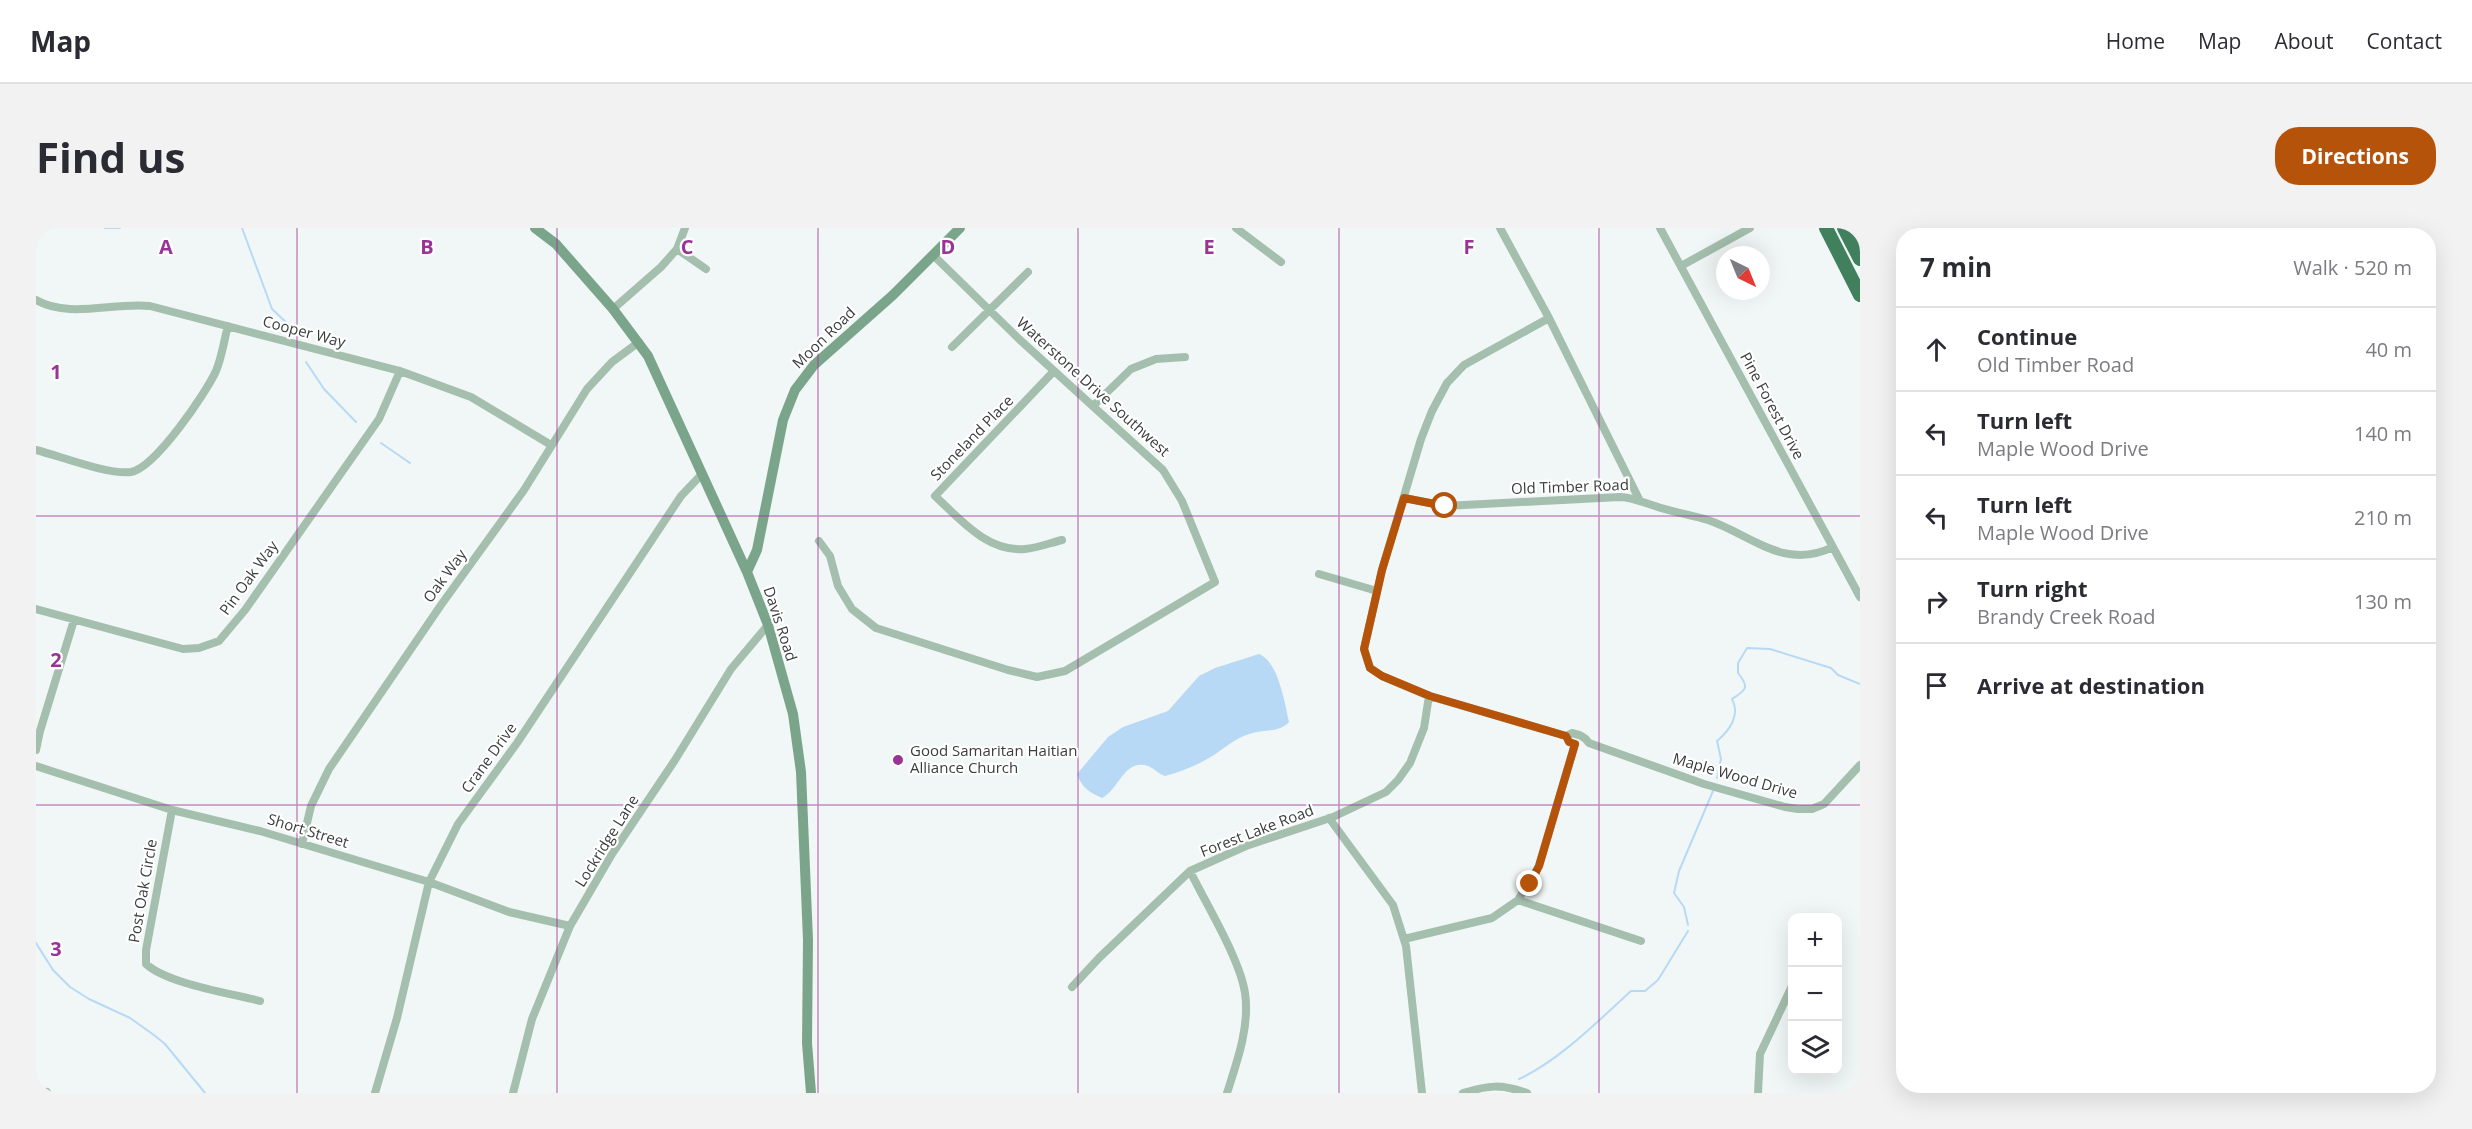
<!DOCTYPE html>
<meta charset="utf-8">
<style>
body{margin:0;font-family:"Open Sans",sans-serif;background:#f2f2f3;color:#2b2b33}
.controls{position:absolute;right:18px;bottom:18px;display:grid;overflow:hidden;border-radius:12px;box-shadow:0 6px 24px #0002}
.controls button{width:54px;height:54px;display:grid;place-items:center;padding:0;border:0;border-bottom:2px solid #e1e1e2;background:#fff;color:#2b2b33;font:30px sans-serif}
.compass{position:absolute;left:1680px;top:18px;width:54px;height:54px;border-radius:50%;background:#fff;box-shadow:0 6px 24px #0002;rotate:137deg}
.stop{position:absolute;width:18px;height:18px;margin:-14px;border:4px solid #b45309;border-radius:50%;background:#fff}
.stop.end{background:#b45309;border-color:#fff;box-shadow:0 2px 6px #0008}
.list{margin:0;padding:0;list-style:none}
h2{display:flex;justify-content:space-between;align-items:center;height:78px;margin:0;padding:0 24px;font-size:26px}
h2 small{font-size:20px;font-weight:400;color:#7c7c81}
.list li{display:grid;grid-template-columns:39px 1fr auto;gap:18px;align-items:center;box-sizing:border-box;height:84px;padding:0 24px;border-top:2px solid #e1e1e2}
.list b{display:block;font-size:22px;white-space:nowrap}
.list p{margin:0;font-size:20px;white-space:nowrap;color:#7c7c81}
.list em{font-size:20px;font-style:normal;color:#7c7c81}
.icon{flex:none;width:33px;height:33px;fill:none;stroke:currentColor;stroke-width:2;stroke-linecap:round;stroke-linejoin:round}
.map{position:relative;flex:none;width:1824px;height:865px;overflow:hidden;border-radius:24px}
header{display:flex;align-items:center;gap:36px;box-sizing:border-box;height:84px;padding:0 30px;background:#fff;border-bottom:2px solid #e1e1e2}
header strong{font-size:28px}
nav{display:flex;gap:33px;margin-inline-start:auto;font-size:21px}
.intro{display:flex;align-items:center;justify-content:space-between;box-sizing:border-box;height:144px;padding:0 36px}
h1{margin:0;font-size:42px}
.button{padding:15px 27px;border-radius:24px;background:#b45309;color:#fff;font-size:21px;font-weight:700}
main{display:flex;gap:36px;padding:0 36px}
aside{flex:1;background:#fff;border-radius:24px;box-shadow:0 6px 24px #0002}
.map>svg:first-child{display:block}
.water{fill:#b8d9f5}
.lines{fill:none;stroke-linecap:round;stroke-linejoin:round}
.stream{stroke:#b8d9f5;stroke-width:2}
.street{stroke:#a4bfae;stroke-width:8}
.secondary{stroke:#7ba58b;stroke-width:10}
.highway{stroke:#40805d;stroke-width:14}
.route{stroke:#b45309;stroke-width:8}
.grid{fill:none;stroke:#9b3396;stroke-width:1.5;stroke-opacity:0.55}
.poi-dot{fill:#9b3396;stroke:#fff;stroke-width:2}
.labels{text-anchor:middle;stroke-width:4.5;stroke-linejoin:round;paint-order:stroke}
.street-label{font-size:15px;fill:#3b3d3d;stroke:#fff}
.poi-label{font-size:15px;fill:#3b3d3d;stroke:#fff;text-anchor:start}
.grid-label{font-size:20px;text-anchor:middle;font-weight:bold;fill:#9b3396;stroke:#fff;stroke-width:4.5;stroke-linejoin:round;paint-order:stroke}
</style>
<header>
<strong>Map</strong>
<nav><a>Home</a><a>Map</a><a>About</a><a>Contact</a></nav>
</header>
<div class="intro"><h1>Find us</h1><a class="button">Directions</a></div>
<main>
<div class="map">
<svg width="1824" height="865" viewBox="0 0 1824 865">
<rect width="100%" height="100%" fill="#f1f7f6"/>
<path class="water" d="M 1223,426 C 1242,433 1249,475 1253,494 C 1244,505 1226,501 1213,506 C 1197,511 1187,522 1173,530 C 1160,538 1144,544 1129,548 C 1122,546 1118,540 1112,538 C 1088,530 1083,562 1066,570 C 1053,564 1046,560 1041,546 L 1072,509 L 1087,499 L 1132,483 L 1163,448 L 1179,440 Z"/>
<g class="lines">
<path class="stream" d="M 69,0 L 84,0
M 206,0 L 236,81 L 253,97
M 270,134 L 288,161 L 320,194
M 345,215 L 374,235
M 1681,550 L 1685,531 L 1681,513 C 1693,503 1705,487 1696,471 C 1710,462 1714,460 1702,445 L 1702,435 L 1711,420 L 1734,421 L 1795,440 L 1802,447 L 1824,456
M 1652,697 L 1648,679 L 1638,665 L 1643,643 L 1677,563
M 0,715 L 17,742 L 34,759 L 53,771 L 94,790 L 118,807 L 129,816 L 169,865
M 1483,851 C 1524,832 1562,793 1595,763 L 1609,763 L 1622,752 L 1652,703"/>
<path class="street" d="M 1200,0 L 1245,34
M 1464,0 L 1513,90 L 1603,271
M 1624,0 L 1824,369
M 641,21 L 670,41
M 1645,38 L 1714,0
M 0,72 C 33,91 77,74 114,78 L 364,143 L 435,169 L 515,217
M 577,81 L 625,39 L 641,21 L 649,0
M 1513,90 L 1428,137 L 1411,155 L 1396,183 L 1385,211 L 1346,342 L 1328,421 L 1334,440 L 1346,448 L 1393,468 L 1530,508 L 1536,505 C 1544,507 1548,508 1553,515 L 1668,556 L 1749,579 L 1762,581 L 1776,581 L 1788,576 L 1824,537
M 916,119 L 992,44
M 1018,143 L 899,268 C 925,292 951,324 989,321 C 1001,320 1014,315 1026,312
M 1057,178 L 1095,141 L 1120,131 L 1149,129
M 0,222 C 24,228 72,247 95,244 C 119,240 170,165 180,143 C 186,129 188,112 192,98
M 1368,270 L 1409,278 L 1584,269 C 1599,270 1605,274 1619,278 C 1636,284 1655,287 1672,292 C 1716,307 1748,343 1797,319
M 783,313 L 794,328 L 802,358 L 816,381 L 840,400 L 972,442 L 1001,449 L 1029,443 L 1179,354 L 1146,273 L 1127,242 L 983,111 L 898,28
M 1283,346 L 1341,363
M 0,381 L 147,421 L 163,420 L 183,413 L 209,382 L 343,191 L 364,143
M 0,522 L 4,503 L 38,392
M 0,538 L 136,582 L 224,603 L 393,654 L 473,684 L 534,698
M 136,582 L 110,722 L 110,736 C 132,756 194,765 224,773
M 1293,590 L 1357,677 L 1370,718 L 1386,865
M 266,616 L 275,578 L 293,541 L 405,377 L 488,262 L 551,161 L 576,134 L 603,114
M 1154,643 C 1170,676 1204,731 1209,765 C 1214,798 1201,834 1191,865
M 1482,672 L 1605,713
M 1368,711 L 1456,690 L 1482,672 L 1503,638 L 1539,516
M 1036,759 L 1063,730 L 1154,643 L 1210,618 L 1297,589 L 1350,564 L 1362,552 L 1374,535 L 1388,500 L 1393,468
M 10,865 L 11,864
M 339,865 L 361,790 L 393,654 L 422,596 L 481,515 L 645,268 L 666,246
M 477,865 L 496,791 L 534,698 L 576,626 L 639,532 L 695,441 L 732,397
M 1427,865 C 1453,857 1465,856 1491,865
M 1722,865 L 1724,826 L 1756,758"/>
<path class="secondary" d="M 499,0 L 520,16 L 577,81 L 612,128 L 711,344 L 732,397 L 757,486 L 765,544 L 772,712 L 771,815 L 775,865
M 711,344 L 721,322 L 747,192 L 759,162 L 778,137 L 857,67 L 924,0"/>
<path class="highway" d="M 1790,0 L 1824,67
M 1808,0 L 1824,31"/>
</g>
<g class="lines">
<path class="route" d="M 1409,278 L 1368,270 L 1346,342 L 1328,421 L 1334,440 L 1346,448 L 1394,468 L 1530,508 L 1533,514 L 1539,516 L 1503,638 L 1494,656"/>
</g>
<path class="grid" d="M 261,0 L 261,865M 521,0 L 521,865M 782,0 L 782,865M 1042,0 L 1042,865M 1303,0 L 1303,865M 1563,0 L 1563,865M 0,288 L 1824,288M 0,577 L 1824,577"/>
<circle class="poi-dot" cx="862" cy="532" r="6"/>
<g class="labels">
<g class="street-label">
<text transform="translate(268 104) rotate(15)" y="5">Cooper Way</text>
<text transform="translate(788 110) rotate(-44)" y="5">Moon Road</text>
<text transform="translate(1057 159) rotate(42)" y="5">Waterstone Drive Southwest</text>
<text transform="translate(1736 178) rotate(62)" y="5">Pine Forest Drive</text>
<text transform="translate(936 210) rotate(-46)" y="5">Stoneland Place</text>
<text transform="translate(1534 259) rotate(-2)" y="5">Old Timber Road</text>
<text transform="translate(409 348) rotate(-54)" y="5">Oak Way</text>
<text transform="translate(213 350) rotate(-54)" y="5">Pin Oak Way</text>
<text transform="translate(744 396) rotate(72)" y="5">Davis Road</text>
<text transform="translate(453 530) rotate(-54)" y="5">Crane Drive</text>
<text transform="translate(1699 548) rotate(16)" y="5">Maple Wood Drive</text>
<text transform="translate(272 603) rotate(17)" y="5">Short Street</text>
<text transform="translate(1221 603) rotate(-21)" y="5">Forest Lake Road</text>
<text transform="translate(571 613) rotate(-58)" y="5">Lockridge Lane</text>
<text transform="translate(107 663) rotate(-80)" y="5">Post Oak Circle</text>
</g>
<g class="poi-label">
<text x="874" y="528">Good Samaritan Haitian<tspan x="874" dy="17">Alliance Church</tspan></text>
</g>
</g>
<g class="grid-label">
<text x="130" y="26">A</text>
<text x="391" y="26">B</text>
<text x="651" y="26">C</text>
<text x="912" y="26">D</text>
<text x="1173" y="26">E</text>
<text x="1433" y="26">F</text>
<text x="20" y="151">1</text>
<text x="20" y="439">2</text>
<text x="20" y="728">3</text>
</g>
</svg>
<div class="controls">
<button>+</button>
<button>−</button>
<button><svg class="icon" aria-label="layers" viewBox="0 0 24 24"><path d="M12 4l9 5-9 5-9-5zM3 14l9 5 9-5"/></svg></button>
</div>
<svg class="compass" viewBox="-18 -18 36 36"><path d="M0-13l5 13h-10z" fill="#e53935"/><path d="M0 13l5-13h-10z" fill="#7c7c81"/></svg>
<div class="stop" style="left:1409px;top:278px"></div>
<div class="stop end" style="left:1494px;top:656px"></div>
</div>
<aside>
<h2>7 min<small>Walk · 520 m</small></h2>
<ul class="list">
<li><svg class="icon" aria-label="ahead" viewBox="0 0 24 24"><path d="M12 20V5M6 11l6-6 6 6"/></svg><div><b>Continue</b><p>Old Timber Road</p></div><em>40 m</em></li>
<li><svg class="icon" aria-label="left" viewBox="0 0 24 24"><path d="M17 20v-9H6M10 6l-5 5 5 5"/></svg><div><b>Turn left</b><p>Maple Wood Drive</p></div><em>140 m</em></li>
<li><svg class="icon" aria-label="left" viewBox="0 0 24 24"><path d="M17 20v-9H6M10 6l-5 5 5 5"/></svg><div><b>Turn left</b><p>Maple Wood Drive</p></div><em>210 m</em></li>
<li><svg class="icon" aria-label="right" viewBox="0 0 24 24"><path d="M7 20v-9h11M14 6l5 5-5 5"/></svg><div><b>Turn right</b><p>Brandy Creek Road</p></div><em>130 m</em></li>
<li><svg class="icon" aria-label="arrive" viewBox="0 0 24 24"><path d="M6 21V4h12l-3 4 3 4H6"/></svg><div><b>Arrive at destination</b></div></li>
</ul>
</aside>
</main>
